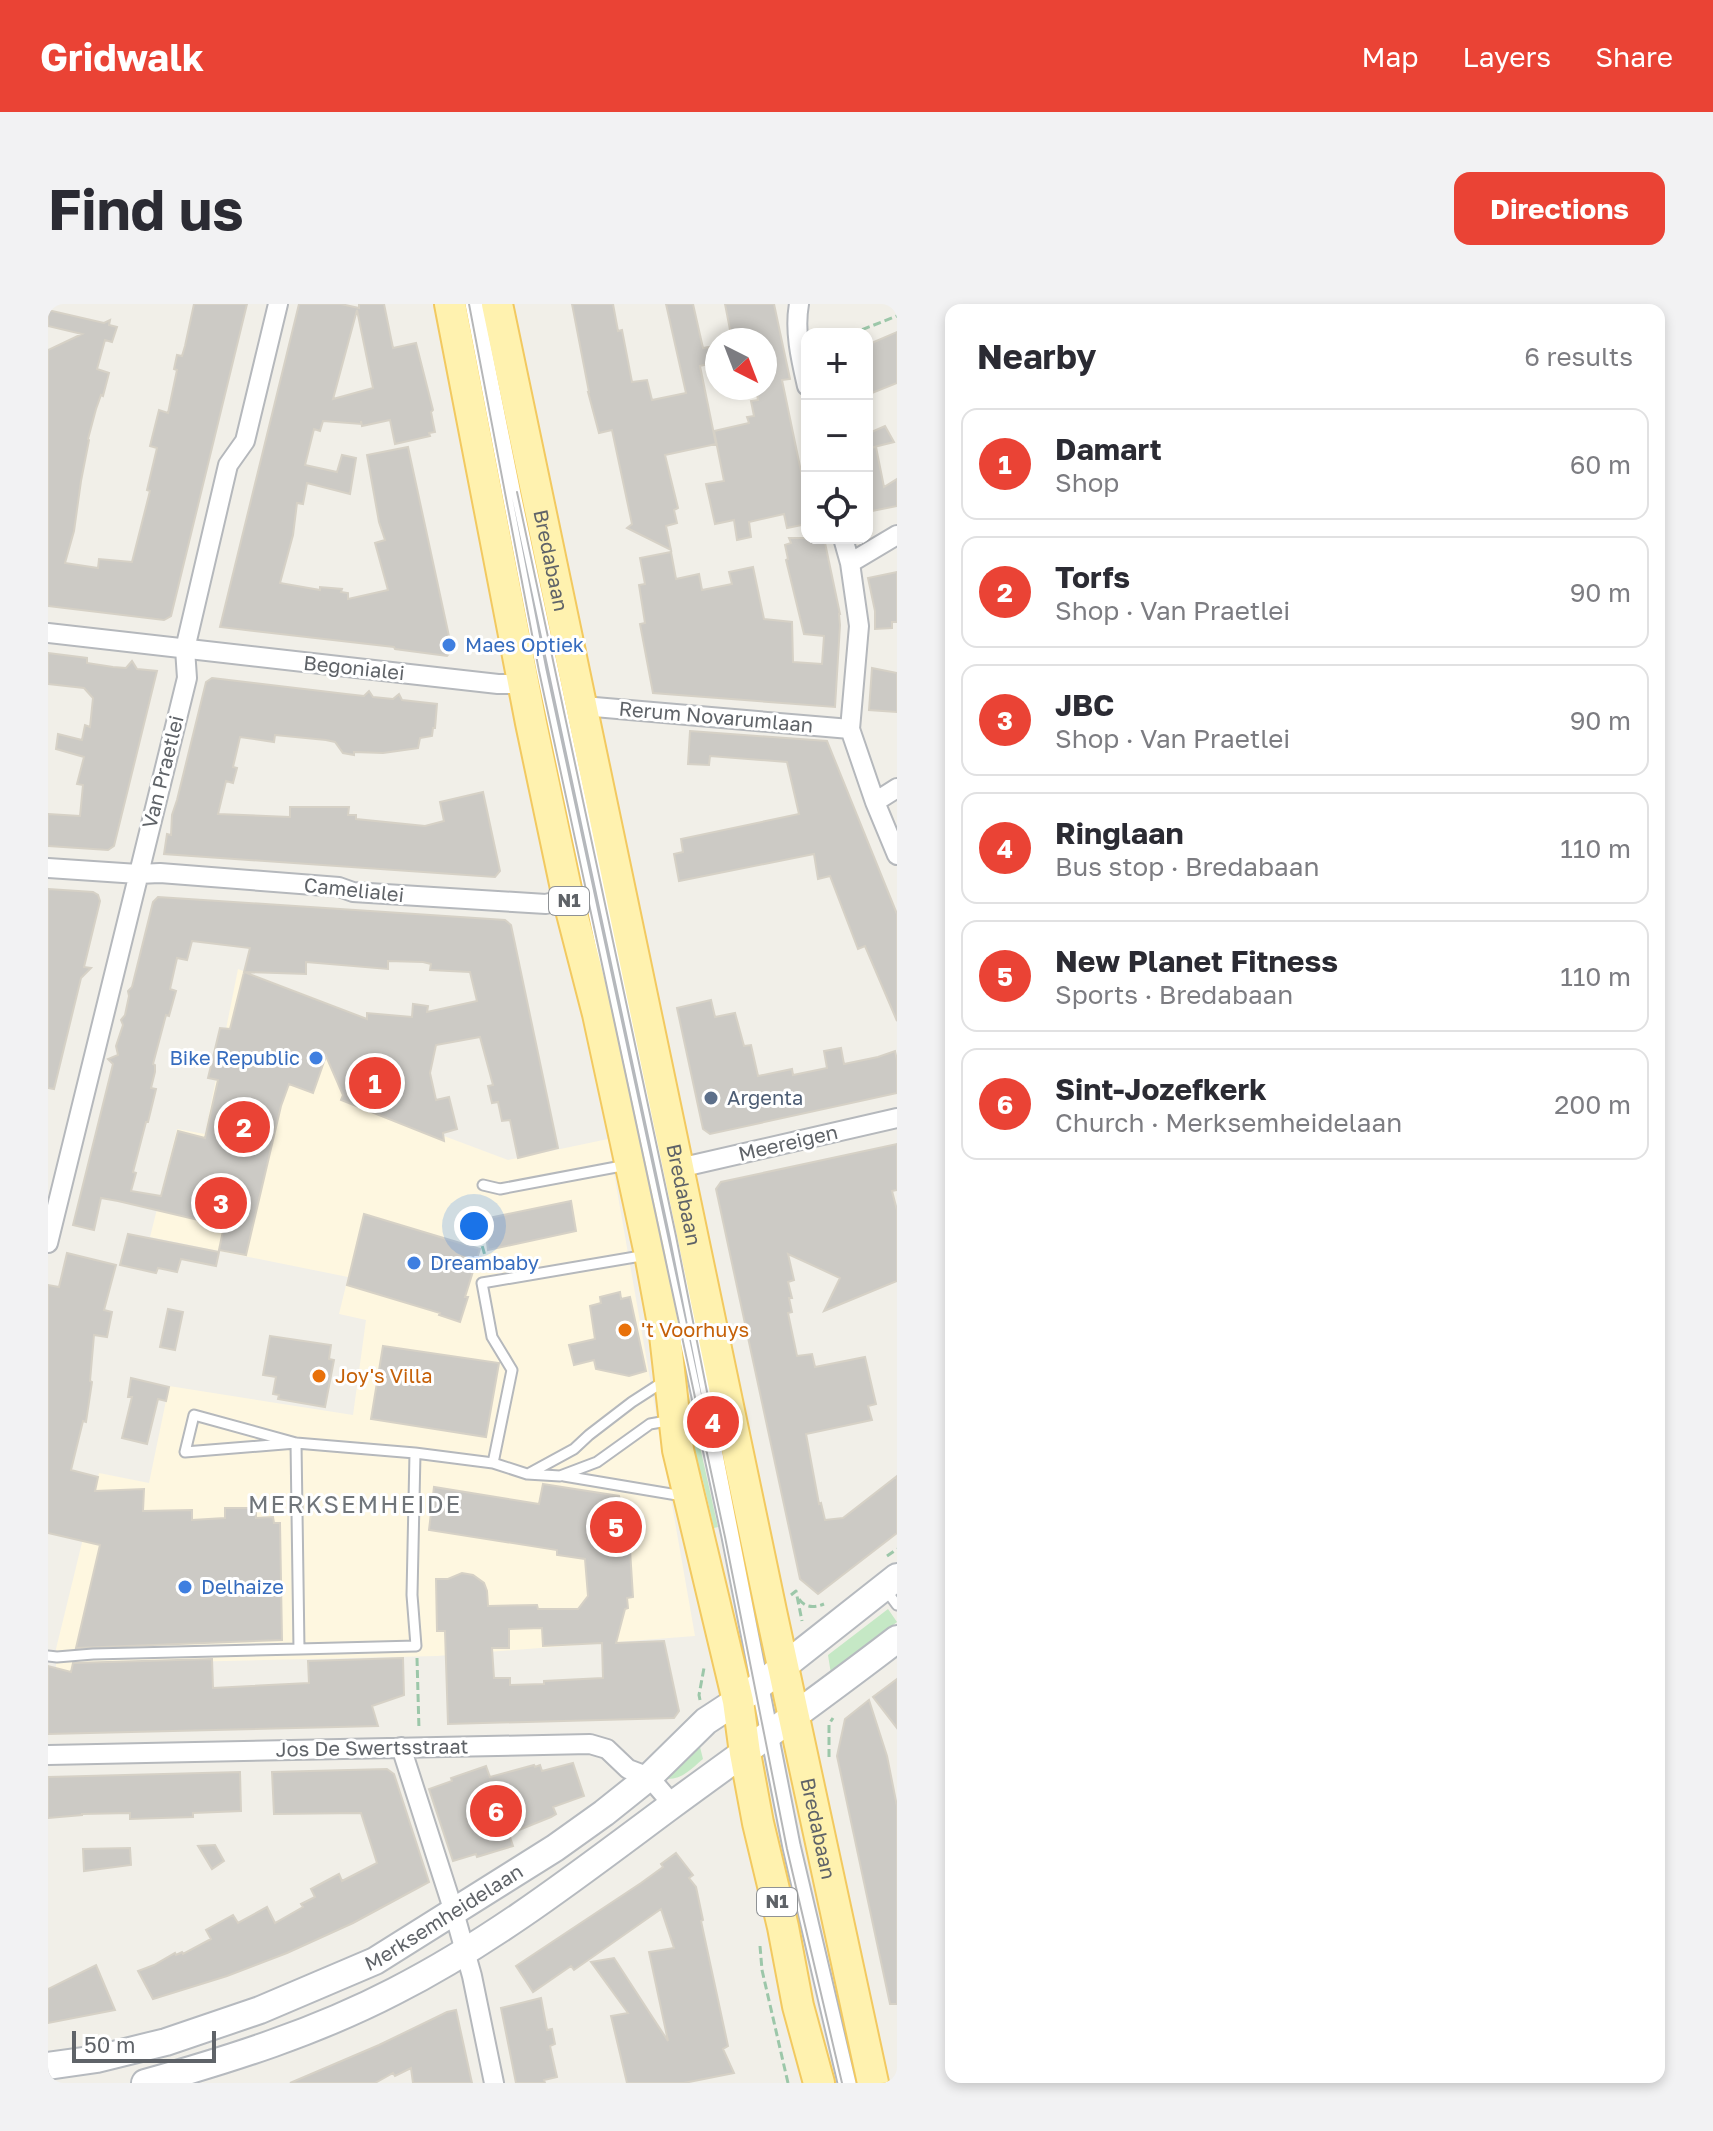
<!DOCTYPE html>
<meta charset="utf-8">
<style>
body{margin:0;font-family:"Golos Text",sans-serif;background:#f2f2f3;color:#2b2b33}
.controls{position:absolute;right:24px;top:24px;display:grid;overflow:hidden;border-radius:16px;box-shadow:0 4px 12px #0003}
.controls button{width:72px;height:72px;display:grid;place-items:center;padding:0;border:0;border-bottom:2px solid #e1e1e2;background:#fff;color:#2b2b33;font:40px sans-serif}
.compass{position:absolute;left:657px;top:24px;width:72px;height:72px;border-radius:50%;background:#fff;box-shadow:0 4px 12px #0003;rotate:138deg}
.scale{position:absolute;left:24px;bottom:20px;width:144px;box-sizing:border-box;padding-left:8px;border:4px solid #5f6368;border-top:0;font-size:22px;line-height:28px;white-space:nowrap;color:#5f6368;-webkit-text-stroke:6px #fff;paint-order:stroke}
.you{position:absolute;left:426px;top:922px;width:28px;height:28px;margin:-20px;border:6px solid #fff;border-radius:50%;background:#1a73e8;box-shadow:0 0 0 12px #1a73e833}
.badge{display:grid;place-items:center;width:52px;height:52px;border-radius:50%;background:#ea4335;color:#fff;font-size:26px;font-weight:700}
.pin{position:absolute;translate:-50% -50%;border:4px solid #fff;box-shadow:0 2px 8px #0006}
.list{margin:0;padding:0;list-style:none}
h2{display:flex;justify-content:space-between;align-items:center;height:104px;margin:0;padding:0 32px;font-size:34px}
h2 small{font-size:26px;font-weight:400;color:#7c7c81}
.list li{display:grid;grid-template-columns:52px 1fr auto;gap:24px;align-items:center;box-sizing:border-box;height:112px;margin:0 16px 16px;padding:0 16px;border:2px solid #e1e1e2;border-radius:16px}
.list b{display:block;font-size:30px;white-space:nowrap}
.list p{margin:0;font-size:26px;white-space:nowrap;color:#7c7c81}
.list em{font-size:26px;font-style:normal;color:#7c7c81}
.icon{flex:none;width:44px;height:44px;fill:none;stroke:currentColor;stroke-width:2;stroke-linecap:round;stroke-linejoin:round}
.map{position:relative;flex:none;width:849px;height:1779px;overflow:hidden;border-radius:16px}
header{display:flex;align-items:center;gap:48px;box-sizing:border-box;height:112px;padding:0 40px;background:#ea4335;color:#fff}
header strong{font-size:38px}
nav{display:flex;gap:44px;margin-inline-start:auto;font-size:28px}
.intro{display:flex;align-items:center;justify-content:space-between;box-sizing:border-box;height:192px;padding:0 48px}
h1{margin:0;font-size:56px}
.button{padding:20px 36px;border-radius:16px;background:#ea4335;color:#fff;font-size:28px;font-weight:700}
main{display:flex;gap:48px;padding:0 48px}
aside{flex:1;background:#fff;border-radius:16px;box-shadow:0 4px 12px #0003}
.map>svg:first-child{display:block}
.commercial{fill:#fef7e0}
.green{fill:#c5e8c5}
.building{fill:#cccac5;stroke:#d6d1c6;stroke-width:2;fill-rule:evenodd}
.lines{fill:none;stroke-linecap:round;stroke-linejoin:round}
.lane-casing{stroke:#b5b8bc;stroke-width:13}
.street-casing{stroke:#b5b8bc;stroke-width:22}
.secondary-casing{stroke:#b6babf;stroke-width:30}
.primary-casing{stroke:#f2c960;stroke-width:34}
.path{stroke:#9cc7a9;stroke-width:3;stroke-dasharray:8 4;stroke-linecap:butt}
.lane{stroke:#fff;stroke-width:9}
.street{stroke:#fff;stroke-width:18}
.secondary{stroke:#fff;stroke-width:26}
.primary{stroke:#fff2af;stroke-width:30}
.tram{stroke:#b6b7b8;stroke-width:2}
.shop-dot{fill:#3f7fe0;stroke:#fff;stroke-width:3}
.service-dot{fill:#5c6f8a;stroke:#fff;stroke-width:3}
.food-dot{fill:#e8710a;stroke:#fff;stroke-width:3}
.labels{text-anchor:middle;stroke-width:6;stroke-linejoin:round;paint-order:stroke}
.shield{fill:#fff;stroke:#8f9295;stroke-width:2}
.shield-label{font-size:18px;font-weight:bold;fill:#5f6368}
.street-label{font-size:20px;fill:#5f6368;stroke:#fff}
.shop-label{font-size:20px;fill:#366cbe;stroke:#fff;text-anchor:start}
.service-label{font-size:20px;fill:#4e5e75;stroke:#fff;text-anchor:start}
.food-label{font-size:20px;fill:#c56008;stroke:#fff;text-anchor:start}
.quarter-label{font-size:24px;letter-spacing:2px;fill:#70757a;stroke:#fff}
</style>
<header>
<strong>Gridwalk</strong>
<nav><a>Map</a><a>Layers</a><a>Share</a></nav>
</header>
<div class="intro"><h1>Find us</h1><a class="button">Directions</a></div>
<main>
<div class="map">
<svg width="849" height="1779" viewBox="0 0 849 1779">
<rect width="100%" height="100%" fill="#f1efe8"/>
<path class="commercial" d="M 190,665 L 389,741 L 381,776 L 384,776 L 396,832 L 460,856 L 560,835 L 647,1332 L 389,1352 L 53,1360 L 8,1370 L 8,1345 L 51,1169 L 101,1179 L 121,1082 L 305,1111 L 318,1016 L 291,1010 L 300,973 L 102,933 L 129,825 L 157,830 Z"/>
<path class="green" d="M 624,1018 L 670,1223 L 666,1224 L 654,1173 L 638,1133 Z
M 840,1305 L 849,1318 L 783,1370 L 780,1351 Z
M 651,1439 L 655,1455 C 643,1465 634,1476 618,1475 L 618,1472 Z"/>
<path class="building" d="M 146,0 L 199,0 L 123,312 L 116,316 L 0,302 L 0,46 L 34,30 L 0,22 L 0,6 L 56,19 L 62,16 L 61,21 L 69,23 L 64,38 L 57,36 L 49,65 L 61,69 L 55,92 L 53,91 L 48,105 L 40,135 L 41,136 L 33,177 L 26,227 L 17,259 L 50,264 L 51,255 L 84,258 L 102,187 L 99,186 L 109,144 L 102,142 L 111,106 L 120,109 L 129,66 L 126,65 L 129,51 L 134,52 L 137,42 Z
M 251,0 L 293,0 L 311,4 L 311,0 L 336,0 L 345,44 L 368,39 L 385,106 L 383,108 L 387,128 L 381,129 L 382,132 L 347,140 L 342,116 L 314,122 L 313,117 L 313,120 L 275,117 L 272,127 L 266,125 L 257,161 L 289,168 L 294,151 L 308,154 L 302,190 L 259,179 L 255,200 L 249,199 L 245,231 L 232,279 L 272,286 L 272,283 L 294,285 L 293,288 L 300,289 L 300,295 L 340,286 L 327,239 L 337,236 L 331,218 L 319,151 L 360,143 L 404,346 L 399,352 L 347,345 L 346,343 L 172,323 ZM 309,6 L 325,84 L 285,95 Z
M 524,0 L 565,0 L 570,27 L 574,26 L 584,78 L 599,76 L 604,96 L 638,89 L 618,0 L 645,0 L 655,44 L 661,43 L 664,59 L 652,62 L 668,140 L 617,151 L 630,204 L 626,206 L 629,219 L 618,222 L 623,246 L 579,224 L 584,220 L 564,126 L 551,129 L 540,88 L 541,88 Z
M 677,0 L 726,0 L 742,75 L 734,76 L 759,196 L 759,220 L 739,224 L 736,210 L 701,218 L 703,233 L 689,236 L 686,216 L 667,220 L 658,180 L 676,177 L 666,127 L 701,119 L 699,113 L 706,112 L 703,97 L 710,96 L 708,84 L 717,84 L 717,36 L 684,36 Z
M 849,28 L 849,79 L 819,91 L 819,41 Z
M 837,122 L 846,138 L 822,144 L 828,143 L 836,183 L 849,175 L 849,202 L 819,208 L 819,130 Z
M 741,234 L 776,234 L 792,310 L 791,310 L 792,321 L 787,403 L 605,389 L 592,320 L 597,319 L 591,281 L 597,280 L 592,254 L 623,248 L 628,275 L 651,270 L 654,286 L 684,280 L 681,268 L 705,263 L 716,315 L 744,318 L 745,358 L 774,360 L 776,332 L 756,330 L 738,256 L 740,255 L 737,241 L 743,239 Z
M 849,268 L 849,318 L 844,318 L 844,324 L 827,325 L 827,307 L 820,274 Z
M 0,349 L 39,354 L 39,359 L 65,363 L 78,364 L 84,357 L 89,365 L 109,367 L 66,542 L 60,546 L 0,542 L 0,510 L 32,512 L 35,481 L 29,480 L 36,453 L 8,445 L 10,430 L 34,436 L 37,421 L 42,423 L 45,394 L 36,384 L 0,380 Z
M 824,364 L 849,369 L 849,408 L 821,406 Z
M 164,374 L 298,390 L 316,392 L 321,387 L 325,393 L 345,395 L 351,390 L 354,396 L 389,400 L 387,424 L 385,424 L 384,432 L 372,434 L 370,444 L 335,449 L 306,448 L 306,451 L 295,449 L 287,438 L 278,436 L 227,431 L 226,438 L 192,433 L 185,463 L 189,464 L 185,479 L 178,477 L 170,510 L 242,513 L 242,503 L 301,503 L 300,511 L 308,511 L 308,515 L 377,522 L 396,517 L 392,498 L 435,488 L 452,567 L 447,573 L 116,550 L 119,530 L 123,531 L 124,511 L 129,496 L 158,378 Z
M 642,427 L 779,437 L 849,610 L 849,717 L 817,642 L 810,645 L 782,572 L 770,575 L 766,550 L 631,577 L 626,550 L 635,548 L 633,535 L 751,510 L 739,458 L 662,452 L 661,461 L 640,460 Z
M 0,585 L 45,588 L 50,591 L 52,597 L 36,663 L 43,664 L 33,674 L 6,785 L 0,784 Z
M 110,593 L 457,616 L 463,621 L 510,844 L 470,854 L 462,816 L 454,817 L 450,798 L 444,799 L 440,782 L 445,781 L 432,733 L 388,741 L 382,769 L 388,796 L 401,793 L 409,825 L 395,829 L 396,837 L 293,796 L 295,791 L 278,752 L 265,789 L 241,780 L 233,802 L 198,951 L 171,946 L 176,922 L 70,897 L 53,894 L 46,926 L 25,921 L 65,760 L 60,755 L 70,751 L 68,742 L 75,721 L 73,716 L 77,711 L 81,692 L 80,687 L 84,683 L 105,598 ZM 144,637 L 202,644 L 196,668 L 258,670 L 258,658 L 340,665 L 340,657 L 375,658 L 383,660 L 382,666 L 422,668 L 429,697 L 379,708 L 380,702 L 365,700 L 364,713 L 319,709 L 319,715 L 196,668 L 182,725 L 172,724 L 167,745 L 160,774 L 170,776 L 157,834 L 130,827 L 113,892 L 83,887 L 88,869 L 85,868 L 98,818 L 100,818 L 108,785 L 103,784 L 107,768 L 107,761 L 105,760 L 118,711 L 121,712 L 128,687 L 122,685 L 129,654 L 139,656 Z
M 663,696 L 667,713 L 687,709 L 696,742 L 703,741 L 710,772 L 744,765 L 745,771 L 779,764 L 776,747 L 793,744 L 796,760 L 830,753 L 847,747 L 849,756 L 849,789 L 662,830 L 655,825 L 629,704 Z
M 849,840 L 849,886 L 844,887 L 849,906 L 849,977 L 776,1007 L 792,974 L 740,950 L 746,976 L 740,978 L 744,994 L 741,994 L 744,1008 L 740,1009 L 749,1052 L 764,1050 L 767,1063 L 817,1053 L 828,1100 L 820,1102 L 824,1116 L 758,1130 L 771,1200 L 773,1199 L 777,1216 L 795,1214 L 849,1172 L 849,1229 L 770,1290 L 752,1275 L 668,885 L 673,878 Z
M 523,897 L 528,927 L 440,946 L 436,915 Z
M 316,910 L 432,945 L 417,993 L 420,993 L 412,1018 L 391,1011 L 392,1009 L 299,981 Z
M 80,930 L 171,948 L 168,962 L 133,955 L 129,968 L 110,964 L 108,969 L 72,961 Z
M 19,949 L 68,961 L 56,1006 L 64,1008 L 59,1033 L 46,1031 L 42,1077 L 44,1078 L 38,1118 L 35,1117 L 23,1166 L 50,1173 L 47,1187 L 96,1185 L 95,1207 L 144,1206 L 144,1216 L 177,1214 L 177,1204 L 208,1204 L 208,1214 L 225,1213 L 226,1219 L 232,1219 L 234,1336 L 28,1344 L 52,1241 L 0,1229 L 0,981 L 11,983 Z
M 572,988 L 573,995 L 582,993 L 598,1067 L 581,1072 L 548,1065 L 546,1056 L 526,1061 L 521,1041 L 547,1035 L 542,1002 L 553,999 L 552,993 Z
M 120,1005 L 135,1008 L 127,1046 L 112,1043 Z
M 222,1032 L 283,1041 L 281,1055 L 286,1056 L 277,1103 L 230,1095 L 231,1091 L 225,1090 L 228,1073 L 215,1071 Z
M 335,1042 L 451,1059 L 438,1133 L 323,1115 Z
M 83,1074 L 121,1083 L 118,1097 L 110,1095 L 99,1140 L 74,1134 L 84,1093 L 80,1093 Z
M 495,1180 L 571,1192 L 582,1246 L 585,1293 L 579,1294 L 580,1304 L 577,1305 L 568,1339 L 616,1337 L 631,1407 L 626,1414 L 400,1420 L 397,1327 L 389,1327 L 388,1275 L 400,1275 L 414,1269 L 425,1271 L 436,1279 L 439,1287 L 440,1302 L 489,1301 L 490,1305 L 530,1305 L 540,1292 L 537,1255 L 509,1251 L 509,1246 L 381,1226 L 386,1183 L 491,1200 ZM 494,1324 L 495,1342 L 554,1339 L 555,1374 L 496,1377 L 496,1380 L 462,1381 L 462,1374 L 446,1374 L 444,1344 L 461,1344 L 461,1325 Z
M 355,1354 L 356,1391 L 324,1402 L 330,1422 L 0,1430 L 0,1362 L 23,1368 L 25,1359 L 164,1355 L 165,1384 L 261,1379 L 260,1357 Z
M 849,1375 L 849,1424 L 825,1393 Z
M 821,1396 L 839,1452 L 849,1502 L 849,1700 L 842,1700 L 789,1452 L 797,1415 Z
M 525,1459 L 536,1492 L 505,1503 L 508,1510 L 503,1513 L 461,1530 L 465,1542 L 429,1553 L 428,1550 L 405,1557 L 381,1485 L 404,1477 L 403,1474 L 438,1462 L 442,1473 L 486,1461 L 487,1463 L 492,1461 L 494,1467 Z
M 339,1465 L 346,1470 L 381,1578 L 305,1619 L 239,1649 L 179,1672 L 105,1695 L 90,1667 L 106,1661 L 127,1649 L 128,1651 L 134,1648 L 135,1650 L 163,1635 L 158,1626 L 185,1611 L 190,1619 L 219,1603 L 227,1619 L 255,1603 L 253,1600 L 267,1593 L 263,1585 L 291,1570 L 294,1577 L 329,1559 L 313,1509 L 226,1510 L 224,1468 Z
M 192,1468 L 193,1507 L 145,1509 L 145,1513 L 82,1515 L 82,1509 L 34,1510 L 34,1511 L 0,1514 L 0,1473 Z
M 167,1541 L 176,1557 L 164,1565 L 150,1542 Z
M 82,1544 L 83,1561 L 36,1567 L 35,1545 Z
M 628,1549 L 645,1571 L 641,1574 L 648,1583 L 655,1616 L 653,1617 L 680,1742 L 675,1745 L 686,1769 L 636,1779 L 579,1779 L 563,1712 L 580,1709 L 543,1658 L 566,1654 L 620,1737 L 601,1648 L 626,1644 L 613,1605 L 526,1666 L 523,1662 L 485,1688 L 468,1662 L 593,1579 L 615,1563 L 613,1560 Z
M 48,1661 L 67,1706 L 0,1719 L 0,1685 Z
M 493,1694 L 499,1726 L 504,1725 L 507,1740 L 502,1742 L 509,1773 L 496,1776 L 497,1779 L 468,1779 L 453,1704 Z
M 408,1706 L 424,1779 L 365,1779 L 363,1764 L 347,1772 L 345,1769 L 327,1779 L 242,1779 L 331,1741 L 399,1708 Z"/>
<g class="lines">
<defs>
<path id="lane" d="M 422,0 L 493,366 L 679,1233 L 740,1544 L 795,1779
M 430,0 L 468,190 L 627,932 L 747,1541 L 803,1779
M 435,881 L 452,885 L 579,861
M 367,1149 L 364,1291 L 368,1342 L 251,1345 L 248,1139 L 137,1148 L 146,1111 L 248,1139 L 367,1149 L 445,1159 L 479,1170 L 512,1172 L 549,1158 L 602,1120 L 624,1116
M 445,1159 L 464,1066 L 444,1033 L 434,979 L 599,951
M 482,1169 L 526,1145 L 541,1131 L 584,1098 L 615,1078
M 516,1172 L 635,1192
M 838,1286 L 849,1301
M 0,1352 L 9,1353 L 45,1350 L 251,1345"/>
<path id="street" d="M 751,0 C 746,27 753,56 759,82
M 795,234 L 802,259 L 811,322 L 802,425 L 827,498 L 849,551
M 802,259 L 849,231
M 0,329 L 317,365 L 450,380 L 476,380
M 535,402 L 802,425
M 827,498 L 849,484
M 0,564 L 90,570 L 112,569 L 291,583 L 305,588 L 498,600 L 520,594
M 631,864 L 849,814
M 0,939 L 139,374 L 137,345 L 180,161 L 197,137 L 230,0
M 353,1443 L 406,1608 L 424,1672 L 446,1779
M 0,1451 L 542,1440 L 559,1445 L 580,1465 L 601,1473 L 625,1501"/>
<g id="secondary">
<path id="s1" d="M 0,1762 L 49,1755 L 118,1738 L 212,1706 L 327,1657 L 507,1544 L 556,1509 L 601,1473 L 658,1417 L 707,1385 L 849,1273"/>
<path d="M 97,1779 C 183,1755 268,1728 347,1687 C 447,1636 535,1567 624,1501 C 699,1446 775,1392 849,1335"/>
</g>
<g id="primary">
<path d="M 402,0 L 483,419 L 520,594 L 550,710 L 602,950 L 617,1031 L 630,1146 L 690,1397 L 697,1449 L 710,1519 L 735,1623 L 750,1702 L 771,1779"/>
<path id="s2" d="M 449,0 L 723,1307 L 825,1779"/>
</g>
</defs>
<use href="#lane" class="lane-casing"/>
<use href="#street" class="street-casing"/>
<use href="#secondary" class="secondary-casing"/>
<use href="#primary" class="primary-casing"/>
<path class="path" d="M 803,30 L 849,12
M 415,913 L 430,928 L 441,965
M 839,1252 L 849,1245
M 743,1291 L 748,1287 L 754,1317
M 751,1295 C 757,1304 766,1304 776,1300
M 369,1354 L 371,1426
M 652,1396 L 651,1391 L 656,1364
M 781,1453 L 781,1420 L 785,1414
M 712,1642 L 714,1666 L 740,1779"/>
<use href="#lane" class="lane"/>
<use href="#street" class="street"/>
<use href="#secondary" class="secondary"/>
<use href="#primary" class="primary"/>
<path class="tram" d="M 421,0 L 491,367 L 677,1233 L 739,1545 L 794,1779
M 469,188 L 628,932 L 670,1143"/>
</g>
<g class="shop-dot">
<circle cx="401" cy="341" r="8"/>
<circle cx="268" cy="754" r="8"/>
<circle cx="366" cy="959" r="8"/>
<circle cx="137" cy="1283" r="8"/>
</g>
<circle class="service-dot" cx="663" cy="794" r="8"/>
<g class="food-dot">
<circle cx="577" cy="1026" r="8"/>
<circle cx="271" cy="1072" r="8"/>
</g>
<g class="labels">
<g class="shield">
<rect x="501" y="583" width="40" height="28" rx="6"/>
<rect x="709" y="1584" width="40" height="28" rx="6"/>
</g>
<g class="shield-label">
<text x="521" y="603">N1</text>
<text x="729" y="1604">N1</text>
</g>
<g class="street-label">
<text dy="7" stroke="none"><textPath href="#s2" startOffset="262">Bredabaan</textPath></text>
<text transform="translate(306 364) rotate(6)" y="7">Begonialei</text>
<text transform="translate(668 413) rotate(5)" y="7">Rerum Novarumlaan</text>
<text transform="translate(115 468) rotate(-76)" y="7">Van Praetlei</text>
<text transform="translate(306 586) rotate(6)" y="7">Camelialei</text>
<text transform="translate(740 839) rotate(-13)" y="7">Meereigen</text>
<text dy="7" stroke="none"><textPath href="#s2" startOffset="910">Bredabaan</textPath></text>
<text transform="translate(324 1444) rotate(-1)" y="7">Jos De Swertsstraat</text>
<text dy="7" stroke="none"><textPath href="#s2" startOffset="1558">Bredabaan</textPath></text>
<text dy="7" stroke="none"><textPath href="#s1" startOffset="426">Merksemheidelaan</textPath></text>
</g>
<g class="shop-label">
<text x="417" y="348">Maes Optiek</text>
<text x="252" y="761" text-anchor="end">Bike Republic</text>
<text x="382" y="966">Dreambaby</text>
<text x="153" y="1290">Delhaize</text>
</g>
<g class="service-label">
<text x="679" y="801">Argenta</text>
</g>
<g class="food-label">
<text x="593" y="1033">'t Voorhuys</text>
<text x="287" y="1079">Joy's Villa</text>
</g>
<g class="quarter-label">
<text x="307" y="1209">MERKSEMHEIDE</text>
</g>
</g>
</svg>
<div class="controls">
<button>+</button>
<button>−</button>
<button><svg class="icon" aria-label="locate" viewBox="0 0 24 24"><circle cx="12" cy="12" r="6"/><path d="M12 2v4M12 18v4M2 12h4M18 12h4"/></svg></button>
</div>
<svg class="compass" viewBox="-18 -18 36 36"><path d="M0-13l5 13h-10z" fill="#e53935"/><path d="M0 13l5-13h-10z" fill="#7c7c81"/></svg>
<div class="scale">50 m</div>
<div class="you"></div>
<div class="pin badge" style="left:327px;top:779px">1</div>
<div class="pin badge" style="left:196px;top:823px">2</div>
<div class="pin badge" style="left:173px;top:899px">3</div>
<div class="pin badge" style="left:665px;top:1118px">4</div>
<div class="pin badge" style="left:568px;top:1223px">5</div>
<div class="pin badge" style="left:448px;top:1507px">6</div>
</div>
<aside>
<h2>Nearby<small>6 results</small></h2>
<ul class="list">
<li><span class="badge">1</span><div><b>Damart</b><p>Shop</p></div><em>60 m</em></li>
<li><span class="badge">2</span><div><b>Torfs</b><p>Shop · Van Praetlei</p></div><em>90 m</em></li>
<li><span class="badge">3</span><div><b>JBC</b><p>Shop · Van Praetlei</p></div><em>90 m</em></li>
<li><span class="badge">4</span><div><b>Ringlaan</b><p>Bus stop · Bredabaan</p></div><em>110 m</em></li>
<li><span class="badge">5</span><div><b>New Planet Fitness</b><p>Sports · Bredabaan</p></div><em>110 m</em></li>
<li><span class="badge">6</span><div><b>Sint-Jozefkerk</b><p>Church · Merksemheidelaan</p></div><em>200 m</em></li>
</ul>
</aside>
</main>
